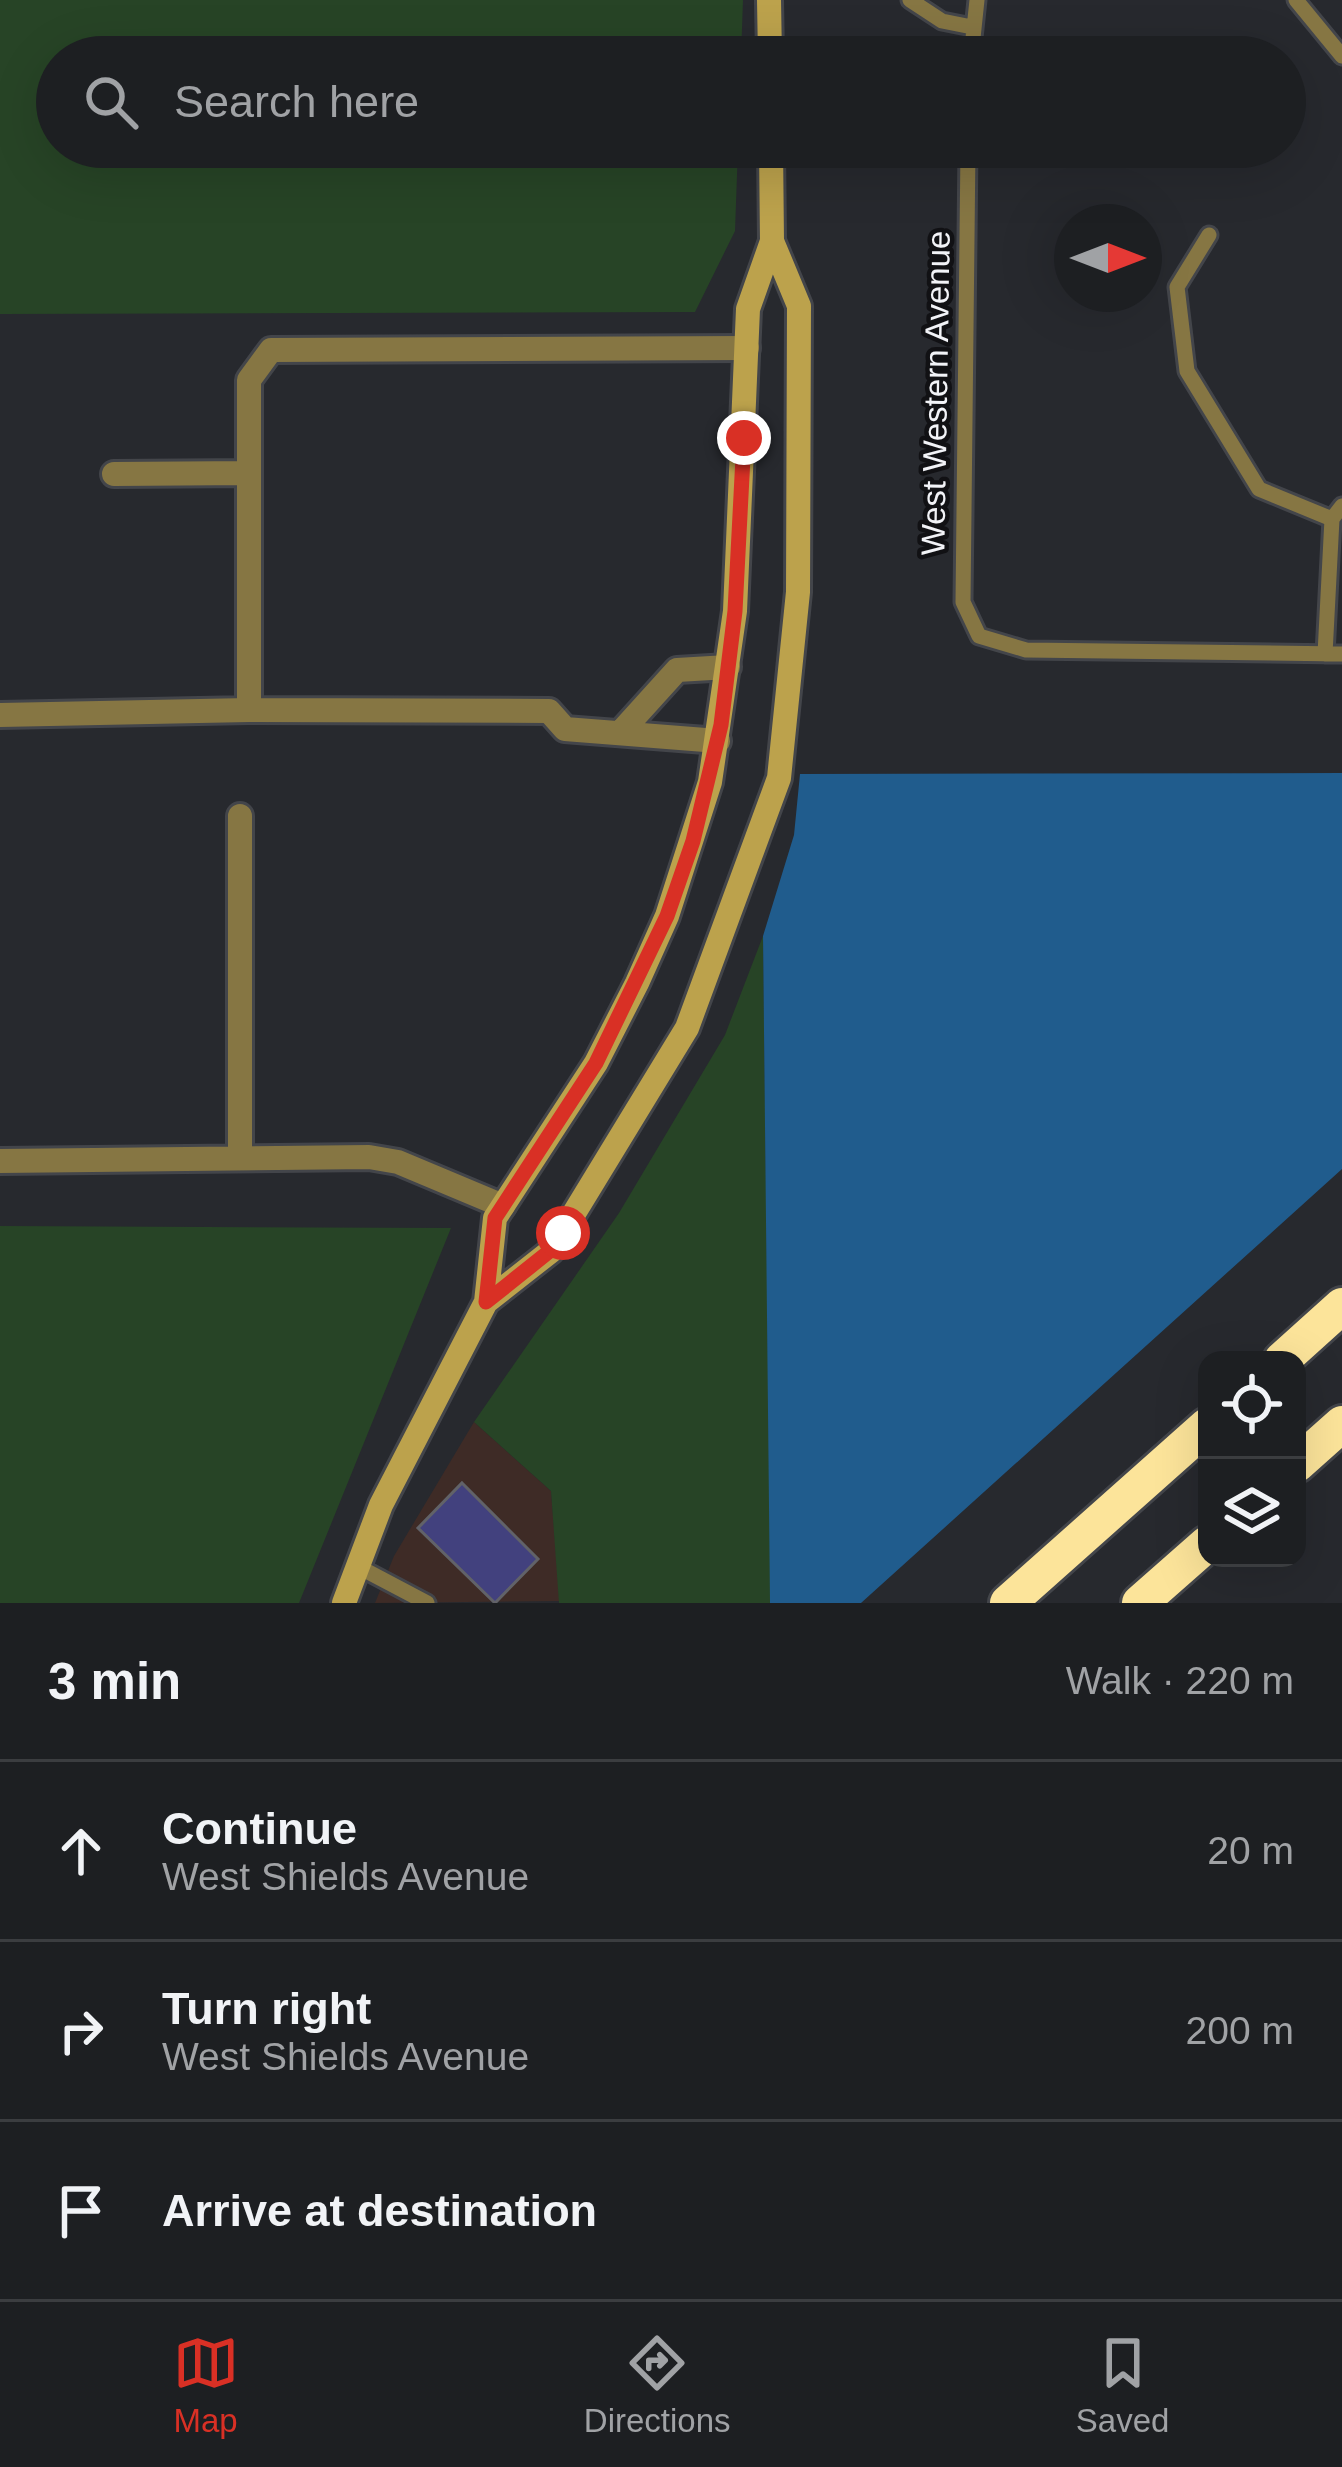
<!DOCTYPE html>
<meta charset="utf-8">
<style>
body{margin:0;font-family:Arial,sans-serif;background:#25272a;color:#f1f3f6}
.controls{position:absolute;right:36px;bottom:36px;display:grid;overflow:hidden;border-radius:24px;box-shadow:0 12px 48px #0002}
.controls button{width:108px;height:108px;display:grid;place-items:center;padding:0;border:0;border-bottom:3px solid #3b3d40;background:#1d1f22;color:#f1f3f6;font:60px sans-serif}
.compass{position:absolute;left:1054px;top:204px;width:108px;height:108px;border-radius:50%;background:#1d1f22;box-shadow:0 12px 48px #0002;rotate:90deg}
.stop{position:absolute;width:36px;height:36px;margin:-27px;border:9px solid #d93025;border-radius:50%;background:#fff}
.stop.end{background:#d93025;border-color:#fff;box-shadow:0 3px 12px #0008}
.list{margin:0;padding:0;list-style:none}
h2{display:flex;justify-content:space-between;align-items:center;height:156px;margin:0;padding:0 48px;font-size:51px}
h2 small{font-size:39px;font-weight:400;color:#a0a2a5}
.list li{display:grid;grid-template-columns:78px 1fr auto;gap:36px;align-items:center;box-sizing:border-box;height:180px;padding:0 48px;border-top:3px solid #3b3d40}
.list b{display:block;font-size:45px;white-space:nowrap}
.list p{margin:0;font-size:39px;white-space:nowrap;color:#a0a2a5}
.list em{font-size:39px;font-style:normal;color:#a0a2a5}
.icon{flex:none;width:66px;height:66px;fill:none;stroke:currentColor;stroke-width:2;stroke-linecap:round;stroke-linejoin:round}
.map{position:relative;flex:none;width:1342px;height:1603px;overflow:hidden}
.search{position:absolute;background:#1d1f22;box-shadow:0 12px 48px #0002;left:36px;right:36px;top:36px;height:132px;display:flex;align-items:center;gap:30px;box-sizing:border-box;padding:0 42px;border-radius:66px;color:#a0a2a5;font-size:45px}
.sheet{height:696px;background:#1d1f22}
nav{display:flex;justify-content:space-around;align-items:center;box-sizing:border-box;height:168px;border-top:3px solid #3b3d40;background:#1d1f22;font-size:33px;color:#a0a2a5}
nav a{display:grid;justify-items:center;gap:6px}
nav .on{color:#d93025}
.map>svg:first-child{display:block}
.commercial{fill:#3e2b26}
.green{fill:#274426}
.water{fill:#205c8d}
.building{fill:#42417e;stroke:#616268;stroke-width:3}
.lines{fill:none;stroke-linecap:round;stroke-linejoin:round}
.lane-casing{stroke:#43454a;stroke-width:21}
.street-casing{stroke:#43454a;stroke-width:30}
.secondary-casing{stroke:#43454a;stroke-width:30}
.highway-casing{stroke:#43454a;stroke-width:42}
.lane{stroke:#867643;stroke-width:15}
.street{stroke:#867643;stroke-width:24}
.secondary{stroke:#bca24c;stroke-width:24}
.highway{stroke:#fce49a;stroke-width:36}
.route{stroke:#d93025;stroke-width:15}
.labels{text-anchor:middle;stroke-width:9;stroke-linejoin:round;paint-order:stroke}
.street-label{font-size:33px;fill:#f2f3f7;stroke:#111114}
</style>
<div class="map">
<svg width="1342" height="1603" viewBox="0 0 1342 1603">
<rect width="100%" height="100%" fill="#27292e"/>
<path class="commercial" d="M 474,1422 L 551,1491 L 560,1601 L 375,1603 L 394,1556 Z"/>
<path class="green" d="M 0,0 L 743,0 L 741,57 L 57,57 L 57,147 L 738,147 L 735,231 L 695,312 L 0,314 Z
M 763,936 L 771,1603 L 559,1603 L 551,1491 L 474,1422 L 619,1213 L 725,1035 Z
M 0,1226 L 451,1228 L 299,1603 L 0,1603 Z"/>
<path class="water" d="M 1342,773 L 1342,1169 L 861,1603 L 770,1603 L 763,936 L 794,835 L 800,774 Z"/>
<path class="building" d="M 462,1483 L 538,1559 L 495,1603 L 418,1528 Z"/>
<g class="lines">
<defs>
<path id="lane" d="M 910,0 L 942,21 L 972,27
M 1296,0 L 1342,56
M 971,57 L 977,0
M 968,147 L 963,602 L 979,636 L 1026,650 L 1342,654
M 1209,235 L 1177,287 L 1187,371 L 1259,489 L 1332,519
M 1325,654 L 1332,519 L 1342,506
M 357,1566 L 427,1603"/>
<path id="street" d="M 114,474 L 249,473
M 0,715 L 249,710
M 620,733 L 677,670 L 728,667
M 718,741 L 565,729 L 549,711 L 249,710 L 249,380 L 271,350 L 747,348
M 240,1158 L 240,816
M 0,1161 L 369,1157 L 398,1162 L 503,1206"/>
<path id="secondary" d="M 769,0 L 770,57
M 486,1302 L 551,1251 L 687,1028 L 779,778 L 798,592 L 799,306 L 772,241
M 344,1603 L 381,1505 L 486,1302 L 495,1218 L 596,1063 L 637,983 L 667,916 L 710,782 L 735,611 L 748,309 L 772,241 L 771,147"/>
<path id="highway" d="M 1282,1360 L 1342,1306
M 1297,1464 L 1342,1424
M 1008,1603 L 1207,1426
M 1140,1603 L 1207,1544"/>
</defs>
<use href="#lane" class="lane-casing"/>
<use href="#street" class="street-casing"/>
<use href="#secondary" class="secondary-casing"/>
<use href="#highway" class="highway-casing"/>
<use href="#lane" class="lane"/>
<use href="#street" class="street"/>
<use href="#secondary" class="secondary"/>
<use href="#highway" class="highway"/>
</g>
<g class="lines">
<path class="route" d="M 563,1233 L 551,1250 L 486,1302 L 495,1218 L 596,1063 L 667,916 L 693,841 L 721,725 L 735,611 L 744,438"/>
</g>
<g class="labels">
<g class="street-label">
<text transform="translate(935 393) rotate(-89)" y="12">West Western Avenue</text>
</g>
</g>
</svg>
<div class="controls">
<button><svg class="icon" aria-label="locate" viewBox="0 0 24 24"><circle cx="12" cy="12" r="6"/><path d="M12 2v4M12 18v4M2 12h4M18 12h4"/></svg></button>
<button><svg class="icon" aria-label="layers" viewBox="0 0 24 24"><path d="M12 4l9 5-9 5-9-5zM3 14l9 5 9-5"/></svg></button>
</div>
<svg class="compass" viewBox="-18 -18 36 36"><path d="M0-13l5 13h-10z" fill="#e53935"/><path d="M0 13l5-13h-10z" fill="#a0a2a5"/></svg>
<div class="stop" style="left:563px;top:1233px"></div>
<div class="stop end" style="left:744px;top:438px"></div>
<div class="search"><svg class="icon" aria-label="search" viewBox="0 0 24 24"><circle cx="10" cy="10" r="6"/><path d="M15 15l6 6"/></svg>Search here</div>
</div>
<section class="sheet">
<h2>3 min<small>Walk · 220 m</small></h2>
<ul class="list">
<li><svg class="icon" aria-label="ahead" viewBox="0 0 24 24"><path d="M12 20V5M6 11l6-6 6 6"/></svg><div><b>Continue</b><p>West Shields Avenue</p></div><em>20 m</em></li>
<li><svg class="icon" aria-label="right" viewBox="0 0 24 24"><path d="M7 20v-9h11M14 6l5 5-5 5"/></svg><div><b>Turn right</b><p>West Shields Avenue</p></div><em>200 m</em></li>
<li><svg class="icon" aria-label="arrive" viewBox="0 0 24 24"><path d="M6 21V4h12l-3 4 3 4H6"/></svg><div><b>Arrive at destination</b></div></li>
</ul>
</section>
<nav>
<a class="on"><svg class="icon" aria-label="map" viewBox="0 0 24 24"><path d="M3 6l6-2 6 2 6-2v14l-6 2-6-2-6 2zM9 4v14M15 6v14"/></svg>Map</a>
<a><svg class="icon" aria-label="directions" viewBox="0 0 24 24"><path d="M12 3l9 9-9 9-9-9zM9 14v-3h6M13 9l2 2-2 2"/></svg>Directions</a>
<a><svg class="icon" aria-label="saved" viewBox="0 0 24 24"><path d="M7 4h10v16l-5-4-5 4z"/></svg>Saved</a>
</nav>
